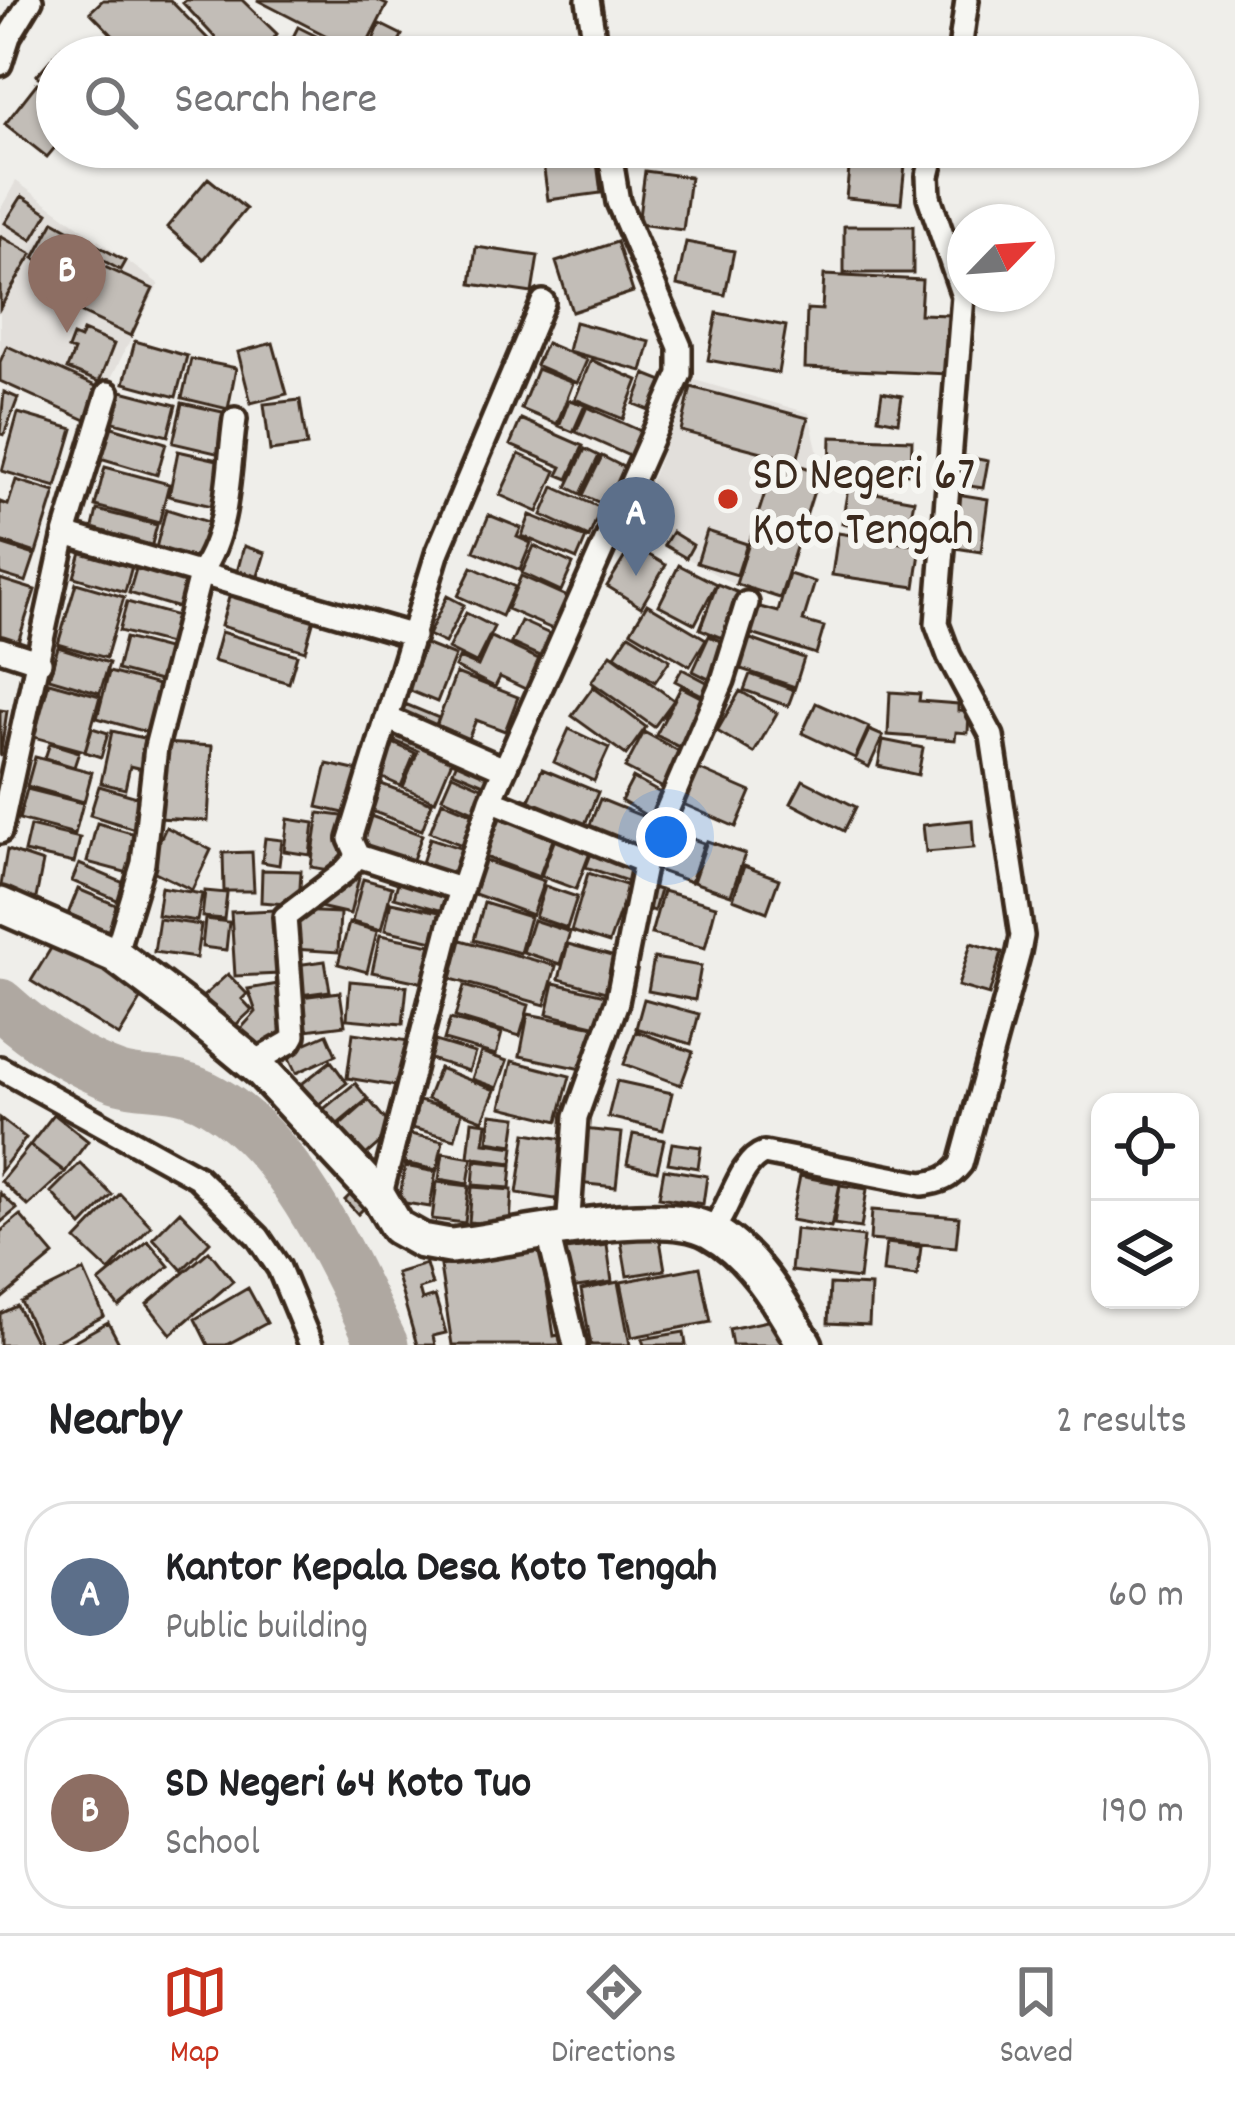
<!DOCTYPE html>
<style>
body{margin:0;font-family:Dekko,sans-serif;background:#f6f6f6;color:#202124}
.controls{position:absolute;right:36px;bottom:36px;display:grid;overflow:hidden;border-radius:24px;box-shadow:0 3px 9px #0004}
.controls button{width:108px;height:108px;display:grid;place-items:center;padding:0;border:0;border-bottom:3px solid #e0e0e0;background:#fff;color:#202124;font:60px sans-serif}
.compass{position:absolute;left:947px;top:204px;width:108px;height:108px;border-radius:50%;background:#fff;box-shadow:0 3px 9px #0004;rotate:65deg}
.you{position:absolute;left:666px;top:837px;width:42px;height:42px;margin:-30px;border:9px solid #fff;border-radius:50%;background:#1a73e8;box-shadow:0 0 0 18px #1a73e833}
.badge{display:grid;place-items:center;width:78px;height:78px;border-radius:50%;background:#c8321e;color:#fff;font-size:39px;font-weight:700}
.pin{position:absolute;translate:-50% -99px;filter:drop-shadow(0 3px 6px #0008)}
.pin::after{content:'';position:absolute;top:63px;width:42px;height:36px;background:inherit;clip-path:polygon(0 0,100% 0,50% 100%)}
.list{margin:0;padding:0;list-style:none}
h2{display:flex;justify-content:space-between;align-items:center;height:156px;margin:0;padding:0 48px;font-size:51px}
h2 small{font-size:39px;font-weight:400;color:#757577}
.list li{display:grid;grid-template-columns:78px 1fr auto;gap:36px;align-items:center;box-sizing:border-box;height:192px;margin:0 24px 24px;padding:0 24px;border:3px solid #e0e0e0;border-radius:48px}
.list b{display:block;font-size:45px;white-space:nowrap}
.list p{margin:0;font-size:39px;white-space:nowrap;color:#757577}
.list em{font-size:39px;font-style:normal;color:#757577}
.icon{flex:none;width:66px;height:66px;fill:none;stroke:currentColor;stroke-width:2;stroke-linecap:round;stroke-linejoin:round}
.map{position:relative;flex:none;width:1235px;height:1345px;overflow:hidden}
.search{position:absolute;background:#fff;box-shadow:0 3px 9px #0004;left:36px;right:36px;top:36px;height:132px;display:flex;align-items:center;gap:30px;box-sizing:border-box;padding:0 42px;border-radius:66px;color:#757577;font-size:45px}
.sheet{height:588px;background:#fff}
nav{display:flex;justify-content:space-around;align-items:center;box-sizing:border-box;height:168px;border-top:3px solid #e0e0e0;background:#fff;font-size:33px;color:#757577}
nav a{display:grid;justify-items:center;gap:6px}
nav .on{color:#c8321e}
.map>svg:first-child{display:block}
.built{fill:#e2dfdb}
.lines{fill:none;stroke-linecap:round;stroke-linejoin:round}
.river{stroke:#afa8a1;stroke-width:51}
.building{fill:#c2bdb7;stroke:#3b2a1e;stroke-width:3}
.street-casing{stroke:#3b2a1e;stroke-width:30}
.secondary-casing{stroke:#3b2a1e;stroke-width:42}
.street{stroke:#f6f6f2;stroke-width:21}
.secondary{stroke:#f6f6f2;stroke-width:33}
.poi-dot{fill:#c8321e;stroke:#f6f6f2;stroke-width:4.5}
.labels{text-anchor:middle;stroke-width:12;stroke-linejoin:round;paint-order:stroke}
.poi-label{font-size:48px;fill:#3b2a1e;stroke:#f6f6f2;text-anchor:start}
</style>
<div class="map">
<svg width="1235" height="1345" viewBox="0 0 1235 1345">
<rect width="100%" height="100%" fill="#efeeea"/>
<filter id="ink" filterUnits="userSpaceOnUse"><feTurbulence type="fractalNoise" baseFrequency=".00833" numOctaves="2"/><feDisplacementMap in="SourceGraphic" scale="24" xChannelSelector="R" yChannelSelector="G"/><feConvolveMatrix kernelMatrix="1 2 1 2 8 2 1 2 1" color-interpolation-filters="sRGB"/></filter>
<g filter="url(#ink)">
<path class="built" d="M 16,181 L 159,284 L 88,423 L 0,381 L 0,210 Z
M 691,379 L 809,413 L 822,472 L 782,599 L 729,582 L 633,527 Z"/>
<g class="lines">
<path class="river" d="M 0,1004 C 33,1034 73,1061 116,1077 C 138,1085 165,1081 188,1089 C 283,1121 342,1261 383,1345"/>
</g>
<path class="building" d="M 103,0 L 170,0 L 209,40 L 192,57 L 134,57 L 90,12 Z
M 186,0 L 242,0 L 277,34 L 260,57 L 233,57 L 183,3 Z
M 257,0 L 376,0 L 387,5 L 362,54 Z
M 380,24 L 402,35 L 393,57 L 368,52 Z
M 298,27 L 336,46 L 330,57 L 283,57 Z
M 62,47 L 73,57 L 57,57 L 57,94 L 37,75 Z
M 511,53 L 550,53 L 550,57 L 512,57 Z
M 37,83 L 57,98 L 57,145 L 47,157 L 5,124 Z
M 541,147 L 595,147 L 601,193 L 548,200 Z
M 851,150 L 906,155 L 901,203 L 846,198 Z
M 645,171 L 690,177 L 683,230 L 638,224 Z
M 208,178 L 246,209 L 204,259 L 167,227 Z
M 22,196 L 48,213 L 32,240 L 5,223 Z
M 54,221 L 125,261 L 120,270 L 83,249 L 67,277 L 34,258 Z
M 844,226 L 913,226 L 913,273 L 844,273 Z
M 0,236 L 32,254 L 0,308 Z
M 617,242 L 633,292 L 572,312 L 556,262 Z
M 686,242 L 734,251 L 725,295 L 677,285 Z
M 476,247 L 538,256 L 532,293 L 471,284 Z
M 85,258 L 153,289 L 131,336 L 63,304 Z
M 824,275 L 922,280 L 920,314 L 951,315 L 949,374 L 805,368 L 807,309 L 822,310 Z
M 717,313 L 786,326 L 778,373 L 708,360 Z
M 575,322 L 650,342 L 642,371 L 568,351 Z
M 83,331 L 114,344 L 99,382 L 67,369 L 74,351 L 68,349 L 73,336 L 80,339 Z
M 135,341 L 187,356 L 176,397 L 124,383 Z
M 273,343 L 287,394 L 251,403 L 238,352 Z
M 546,343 L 587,360 L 577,383 L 536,365 Z
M 7,346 L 102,389 L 88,421 L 0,381 L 0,362 Z
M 191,359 L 236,368 L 228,409 L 182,398 Z
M 591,360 L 638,380 L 623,419 L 575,399 Z
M 537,369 L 573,383 L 557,424 L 521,409 Z
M 645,374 L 668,383 L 657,413 L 634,404 Z
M 691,387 L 808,418 L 797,461 L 681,431 Z
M 118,390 L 176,405 L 168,436 L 110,421 Z
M 4,392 L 18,398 L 4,435 L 0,433 Z
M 882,392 L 902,396 L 898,422 L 878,418 Z
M 300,400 L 307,446 L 270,451 L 264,404 Z
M 569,400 L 585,405 L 573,432 L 559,426 Z
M 182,403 L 227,413 L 220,454 L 173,443 Z
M 587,407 L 645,433 L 634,458 L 576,432 Z
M 18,413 L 73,429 L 56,487 L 2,471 Z
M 521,419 L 583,446 L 568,479 L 558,475 L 562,467 L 510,445 Z
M 109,426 L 166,443 L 157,475 L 100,458 Z
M 831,437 L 912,440 L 911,474 L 830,471 Z
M 585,449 L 599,456 L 581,494 L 567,487 Z
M 178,451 L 222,461 L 212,506 L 169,496 Z
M 519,454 L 556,471 L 538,512 L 500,495 Z
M 602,456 L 627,469 L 609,507 L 583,495 Z
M 967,457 L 988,461 L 983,488 L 963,485 Z
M 776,458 L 820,472 L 780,598 L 736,584 Z
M 105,467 L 169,484 L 159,523 L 95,506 Z
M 16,480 L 55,492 L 36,553 L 0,541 L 0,502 L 8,505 Z
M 554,487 L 601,508 L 589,537 L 542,515 Z
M 848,488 L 914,500 L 907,535 L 842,523 Z
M 957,494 L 988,499 L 981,552 L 949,547 Z
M 166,509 L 208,522 L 198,564 L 155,552 Z
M 97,510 L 157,525 L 150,552 L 91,536 Z
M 489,515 L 521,528 L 517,537 L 531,543 L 520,570 L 474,551 Z
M 530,515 L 586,538 L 577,559 L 522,536 Z
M 707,531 L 747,544 L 737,575 L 697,563 Z
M 672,532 L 693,545 L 686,558 L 664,545 Z
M 838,533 L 921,546 L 915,587 L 832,575 Z
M 0,544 L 35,555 L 26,582 L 0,574 Z
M 632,545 L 666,565 L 641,607 L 607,586 Z
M 244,546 L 265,553 L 257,579 L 237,572 Z
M 534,546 L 573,564 L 561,591 L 522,573 Z
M 82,548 L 133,562 L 125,592 L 74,577 Z
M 138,562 L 187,576 L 179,608 L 129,593 Z
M 679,565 L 716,584 L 695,624 L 659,605 Z
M 472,567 L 515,587 L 502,616 L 458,596 Z
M 789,574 L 815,582 L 803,621 L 824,627 L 816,654 L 742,631 L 750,604 L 778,612 Z
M 521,576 L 570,598 L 555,630 L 507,609 Z
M 0,579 L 35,590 L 15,651 L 0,646 Z
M 76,583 L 124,597 L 106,658 L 58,644 Z
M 717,584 L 747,596 L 729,641 L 700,629 Z
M 231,590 L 315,615 L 305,651 L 221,626 Z
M 447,596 L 464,605 L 445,643 L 428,635 Z
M 127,602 L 181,617 L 173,645 L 119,631 Z
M 647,604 L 706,639 L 690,666 L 631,631 Z
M 466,613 L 494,627 L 476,663 L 448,649 Z
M 521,621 L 552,635 L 542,657 L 511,643 Z
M 221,632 L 297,655 L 289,683 L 213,661 Z
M 629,634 L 670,660 L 655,682 L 615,655 Z
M 709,636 L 732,646 L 715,682 L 693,671 Z
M 491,637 L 545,662 L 532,692 L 500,677 L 495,687 L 455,667 L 459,658 L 478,666 Z
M 745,637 L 804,658 L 795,687 L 735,667 Z
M 125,638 L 175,651 L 167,683 L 117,670 Z
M 425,644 L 455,656 L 437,702 L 408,690 Z
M 58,647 L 109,663 L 100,693 L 49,678 Z
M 611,654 L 674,700 L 654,727 L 591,682 Z
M 682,669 L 718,688 L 712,700 L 675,681 Z
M 109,672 L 166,687 L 153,734 L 97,718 Z
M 456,673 L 518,697 L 505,731 L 476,720 L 466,744 L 434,732 Z
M 750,674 L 794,690 L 788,706 L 744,690 Z
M 49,682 L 100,696 L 85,751 L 34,737 Z
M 593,687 L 646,727 L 626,755 L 572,716 Z
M 681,687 L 712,703 L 687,751 L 656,735 Z
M 740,691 L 777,713 L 754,753 L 717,731 Z
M 890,692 L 920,694 L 919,701 L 958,704 L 958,711 L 969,712 L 968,733 L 956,732 L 955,740 L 888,735 Z
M 816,703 L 869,727 L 855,758 L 802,733 Z
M 405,704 L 439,718 L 432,733 L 399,719 Z
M 0,710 L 7,711 L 0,757 Z
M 392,723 L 456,751 L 435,801 L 403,787 L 418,751 L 386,737 Z
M 92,728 L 108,733 L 101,757 L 85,752 Z
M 569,729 L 609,748 L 594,781 L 554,762 Z
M 869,730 L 883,736 L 869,767 L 855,760 Z
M 112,731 L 152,740 L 146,770 L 130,766 L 125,789 L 101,783 Z
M 644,732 L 686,755 L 667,790 L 625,768 Z
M 883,740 L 923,748 L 918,775 L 878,766 Z
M 388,741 L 415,753 L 401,786 L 374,774 Z
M 50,743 L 79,752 L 74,767 L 45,758 Z
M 163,743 L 212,746 L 208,821 L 159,818 Z
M 460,755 L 493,770 L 486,785 L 453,771 Z
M 35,757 L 92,772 L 84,802 L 27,786 Z
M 327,764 L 363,772 L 353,815 L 317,807 Z
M 696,768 L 751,792 L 736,827 L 681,803 Z
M 542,769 L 598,792 L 581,834 L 525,810 Z
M 452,774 L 486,789 L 476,812 L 442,797 Z
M 633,778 L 664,795 L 651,818 L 621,801 Z
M 803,780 L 856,807 L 844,831 L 791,803 Z
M 376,782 L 432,803 L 422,830 L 366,809 Z
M 99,786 L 144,799 L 135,829 L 90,815 Z
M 27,789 L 83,803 L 75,834 L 19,819 Z
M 600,799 L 652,820 L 638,856 L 586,835 Z
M 442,801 L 476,815 L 464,846 L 430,832 Z
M 319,813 L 350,817 L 342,872 L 311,867 Z
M 502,813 L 555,834 L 539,877 L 485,857 Z
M 368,815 L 422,835 L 411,865 L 357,846 Z
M 288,819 L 314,823 L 310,855 L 284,851 Z
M 972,820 L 974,848 L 926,852 L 923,825 Z
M 97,823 L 142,836 L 132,874 L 87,862 Z
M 30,826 L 80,838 L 74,863 L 24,852 Z
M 166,827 L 211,850 L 192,890 L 147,868 Z
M 670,831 L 704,843 L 691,882 L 657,870 Z
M 556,836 L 591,850 L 576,889 L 541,876 Z
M 265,838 L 282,840 L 279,865 L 262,862 Z
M 430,838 L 463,849 L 451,883 L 419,872 Z
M 707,841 L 745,854 L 731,895 L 693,882 Z
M 594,846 L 637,861 L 630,882 L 586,867 Z
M 7,850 L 43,862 L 35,903 L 0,891 Z
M 252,852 L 254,891 L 224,891 L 223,853 Z
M 483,860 L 544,881 L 532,915 L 472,893 Z
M 79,864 L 131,886 L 124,903 L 72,881 Z
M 744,866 L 779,879 L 767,912 L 733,899 Z
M 262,870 L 301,871 L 299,905 L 261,902 Z
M 588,873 L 629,886 L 609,943 L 571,931 Z
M 344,874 L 359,878 L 350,914 L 315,906 Z
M 400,875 L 452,890 L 446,912 L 394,897 Z
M 363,879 L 392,887 L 381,930 L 352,922 Z
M 545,886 L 577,897 L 567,928 L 535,917 Z
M 646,886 L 660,890 L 654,911 L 640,907 Z
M 161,887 L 202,894 L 197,921 L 157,915 Z
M 78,889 L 121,907 L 111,932 L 68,914 Z
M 205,891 L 227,893 L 224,919 L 202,917 Z
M 663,891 L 716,906 L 705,948 L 651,934 Z
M 391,902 L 444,913 L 438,942 L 385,930 Z
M 484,903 L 530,917 L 520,953 L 474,940 Z
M 276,910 L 280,974 L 235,976 L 231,912 Z
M 296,911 L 340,913 L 338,952 L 294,949 Z
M 159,919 L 201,925 L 196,958 L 154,952 Z
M 205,919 L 229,922 L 226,950 L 202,947 Z
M 533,920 L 570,932 L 560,964 L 523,952 Z
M 349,923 L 377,931 L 367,972 L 338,964 Z
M 380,935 L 431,945 L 424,983 L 372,972 Z
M 56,940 L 144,995 L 119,1036 L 31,981 Z
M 461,940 L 556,966 L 545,1005 L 451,979 Z
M 971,943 L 1002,952 L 989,995 L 958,986 Z
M 568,944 L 619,958 L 609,993 L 559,979 Z
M 654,958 L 701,966 L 695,1000 L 648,991 Z
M 325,961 L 330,991 L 293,996 L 289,966 Z
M 228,974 L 247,994 L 242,999 L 252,1010 L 228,1032 L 199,1000 Z
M 350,981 L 407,986 L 403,1024 L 347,1019 Z
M 284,983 L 290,1036 L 255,1054 L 235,1035 L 256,1012 L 248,989 Z
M 554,983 L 609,996 L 602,1027 L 547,1014 Z
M 464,986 L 529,1005 L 520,1036 L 455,1017 Z
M 340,992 L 345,1025 L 298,1031 L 293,998 Z
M 644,999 L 699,1014 L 691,1044 L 636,1028 Z
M 528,1014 L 595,1027 L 586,1070 L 520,1056 Z
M 450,1019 L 502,1033 L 496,1055 L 444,1040 Z
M 636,1031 L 693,1052 L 681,1085 L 624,1064 Z
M 353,1033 L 409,1041 L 402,1087 L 347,1078 Z
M 327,1034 L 336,1055 L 296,1073 L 286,1052 Z
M 435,1041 L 475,1053 L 469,1071 L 430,1059 Z
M 481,1052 L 507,1061 L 497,1088 L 472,1079 Z
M 331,1061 L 347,1083 L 315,1107 L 299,1086 Z
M 512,1061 L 570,1076 L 558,1121 L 501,1107 Z
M 439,1068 L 495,1090 L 483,1120 L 427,1099 Z
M 617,1081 L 672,1093 L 663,1130 L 608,1117 Z
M 355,1083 L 368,1099 L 333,1128 L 320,1112 Z
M 369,1100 L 394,1130 L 360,1160 L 335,1130 Z
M 419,1101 L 462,1112 L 455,1139 L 412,1128 Z
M 54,1114 L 88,1141 L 65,1172 L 30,1145 Z
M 491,1114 L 517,1117 L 513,1145 L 488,1141 Z
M 0,1118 L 26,1138 L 0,1172 Z
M 472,1121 L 487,1123 L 484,1143 L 514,1147 L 512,1163 L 468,1157 Z
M 583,1129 L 622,1133 L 616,1187 L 577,1183 Z
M 526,1133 L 570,1140 L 561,1200 L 517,1193 Z
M 410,1134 L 443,1141 L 437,1170 L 404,1163 Z
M 633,1134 L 664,1140 L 657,1171 L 627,1164 Z
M 672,1143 L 701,1147 L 698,1168 L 668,1163 Z
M 30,1145 L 65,1172 L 28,1206 L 1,1181 Z
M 443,1153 L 472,1158 L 468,1184 L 439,1179 Z
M 475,1161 L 512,1165 L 510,1188 L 473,1185 Z
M 80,1163 L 112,1195 L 82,1226 L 51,1192 Z
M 405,1166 L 436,1172 L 430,1207 L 399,1202 Z
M 664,1169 L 707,1176 L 703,1204 L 659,1197 Z
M 800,1176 L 840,1184 L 831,1227 L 791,1220 Z
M 437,1182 L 469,1186 L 465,1223 L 432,1219 Z
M 840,1185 L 867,1189 L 861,1228 L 834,1224 Z
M 472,1187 L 512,1190 L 510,1226 L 469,1222 Z
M 355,1190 L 368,1204 L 358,1214 L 345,1200 Z
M 0,1193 L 17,1209 L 0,1223 Z
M 120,1194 L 151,1226 L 109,1271 L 76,1240 Z
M 872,1210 L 959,1217 L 956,1247 L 870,1240 Z
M 180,1211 L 210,1242 L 182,1270 L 153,1238 Z
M 20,1215 L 54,1255 L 0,1300 L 0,1232 Z
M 795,1229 L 864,1237 L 859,1279 L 791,1271 Z
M 659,1234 L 665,1270 L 627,1276 L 621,1241 Z
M 148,1241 L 169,1266 L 119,1307 L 99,1282 Z
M 886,1243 L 921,1247 L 917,1276 L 883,1272 Z
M 607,1245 L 612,1282 L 570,1288 L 565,1250 Z
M 541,1250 L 554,1336 L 559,1335 L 561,1345 L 452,1345 L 440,1266 Z
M 209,1251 L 233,1281 L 171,1334 L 147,1304 Z
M 426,1264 L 432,1285 L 419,1289 L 422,1300 L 435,1296 L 446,1333 L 433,1336 L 435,1345 L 417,1345 L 396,1273 Z
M 700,1267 L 711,1322 L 632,1337 L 621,1282 Z
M 84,1271 L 104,1316 L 49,1345 L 41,1345 L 21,1302 Z
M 618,1282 L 630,1345 L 591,1345 L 581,1290 Z
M 830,1284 L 871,1286 L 869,1325 L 828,1323 Z
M 248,1288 L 267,1323 L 226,1345 L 208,1345 L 195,1319 Z
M 17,1306 L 37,1345 L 0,1345 L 0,1314 Z
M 777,1319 L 782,1345 L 732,1345 L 729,1329 Z
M 108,1322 L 120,1345 L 67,1345 Z
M 684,1332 L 686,1345 L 644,1345 L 642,1339 Z"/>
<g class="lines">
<defs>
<path id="street" d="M 588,0 L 597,57
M 959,57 L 967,0
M 0,64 L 9,36 L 31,0
M 65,534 L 414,636
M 0,649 L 40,662
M 387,718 L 504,769
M 491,800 L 645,862
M 0,832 L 65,534 L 108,393
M 460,889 L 358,856 L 350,839 L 438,551 L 543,302
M 115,955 L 143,863 L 156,747 L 201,571 C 230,531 228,466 235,419
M 253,1063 L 290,1042 L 294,1035 L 285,917 L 343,873 L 358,856
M 0,1068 L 197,1177 L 258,1237 L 279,1268 L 311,1345
M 380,1198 L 451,921 L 491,800 L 680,374 L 680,347 L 618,202 L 609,147
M 568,1230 L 576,1117 L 617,1002 L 645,862 L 723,680 L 747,603
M 711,1231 C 731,1209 738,1162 764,1153 L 922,1184 C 940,1182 950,1178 961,1164 L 1019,952 L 1022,936 L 992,736 L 949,656 L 937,624 L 963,296 L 929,197 L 928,176 L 935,147
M 548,1233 L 575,1345"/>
<path id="secondary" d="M 0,905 L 115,955 L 187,1009 L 262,1071 L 380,1198 L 397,1227 L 422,1241 L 450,1246 C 512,1240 659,1203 710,1231 C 753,1254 781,1304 805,1345"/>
</defs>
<use href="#street" class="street-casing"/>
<use href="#secondary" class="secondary-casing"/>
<use href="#street" class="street"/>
<use href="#secondary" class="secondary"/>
</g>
</g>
<circle class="poi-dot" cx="728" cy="499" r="12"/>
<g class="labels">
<g class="poi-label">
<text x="752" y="488">SD Negeri 67<tspan x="752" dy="55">Koto Tengah</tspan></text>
</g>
</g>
</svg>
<div class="controls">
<button><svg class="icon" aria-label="locate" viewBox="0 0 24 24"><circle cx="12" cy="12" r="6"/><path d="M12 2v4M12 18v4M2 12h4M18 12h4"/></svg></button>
<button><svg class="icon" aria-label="layers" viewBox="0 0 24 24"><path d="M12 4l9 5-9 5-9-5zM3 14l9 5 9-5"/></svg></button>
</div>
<svg class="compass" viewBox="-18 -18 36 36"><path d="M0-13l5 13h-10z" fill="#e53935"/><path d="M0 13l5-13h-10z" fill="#757577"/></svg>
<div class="you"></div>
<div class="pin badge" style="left:636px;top:576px;background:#5c6f8a">A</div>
<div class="pin badge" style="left:67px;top:333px;background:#8d6e63">B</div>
<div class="search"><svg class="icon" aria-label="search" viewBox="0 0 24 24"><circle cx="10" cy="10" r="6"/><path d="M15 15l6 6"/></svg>Search here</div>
</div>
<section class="sheet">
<h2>Nearby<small>2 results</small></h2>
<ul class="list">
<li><span class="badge" style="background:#5c6f8a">A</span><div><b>Kantor Kepala Desa Koto Tengah</b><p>Public building</p></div><em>60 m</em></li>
<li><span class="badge" style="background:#8d6e63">B</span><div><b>SD Negeri 64 Koto Tuo</b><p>School</p></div><em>190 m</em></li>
</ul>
</section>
<nav>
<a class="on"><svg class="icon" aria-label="map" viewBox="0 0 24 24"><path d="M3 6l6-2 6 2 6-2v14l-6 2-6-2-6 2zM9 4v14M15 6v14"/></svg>Map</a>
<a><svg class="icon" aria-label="directions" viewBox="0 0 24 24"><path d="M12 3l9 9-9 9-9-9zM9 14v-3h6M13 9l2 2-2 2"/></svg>Directions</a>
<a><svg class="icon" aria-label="saved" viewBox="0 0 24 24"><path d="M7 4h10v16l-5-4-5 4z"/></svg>Saved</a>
</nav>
